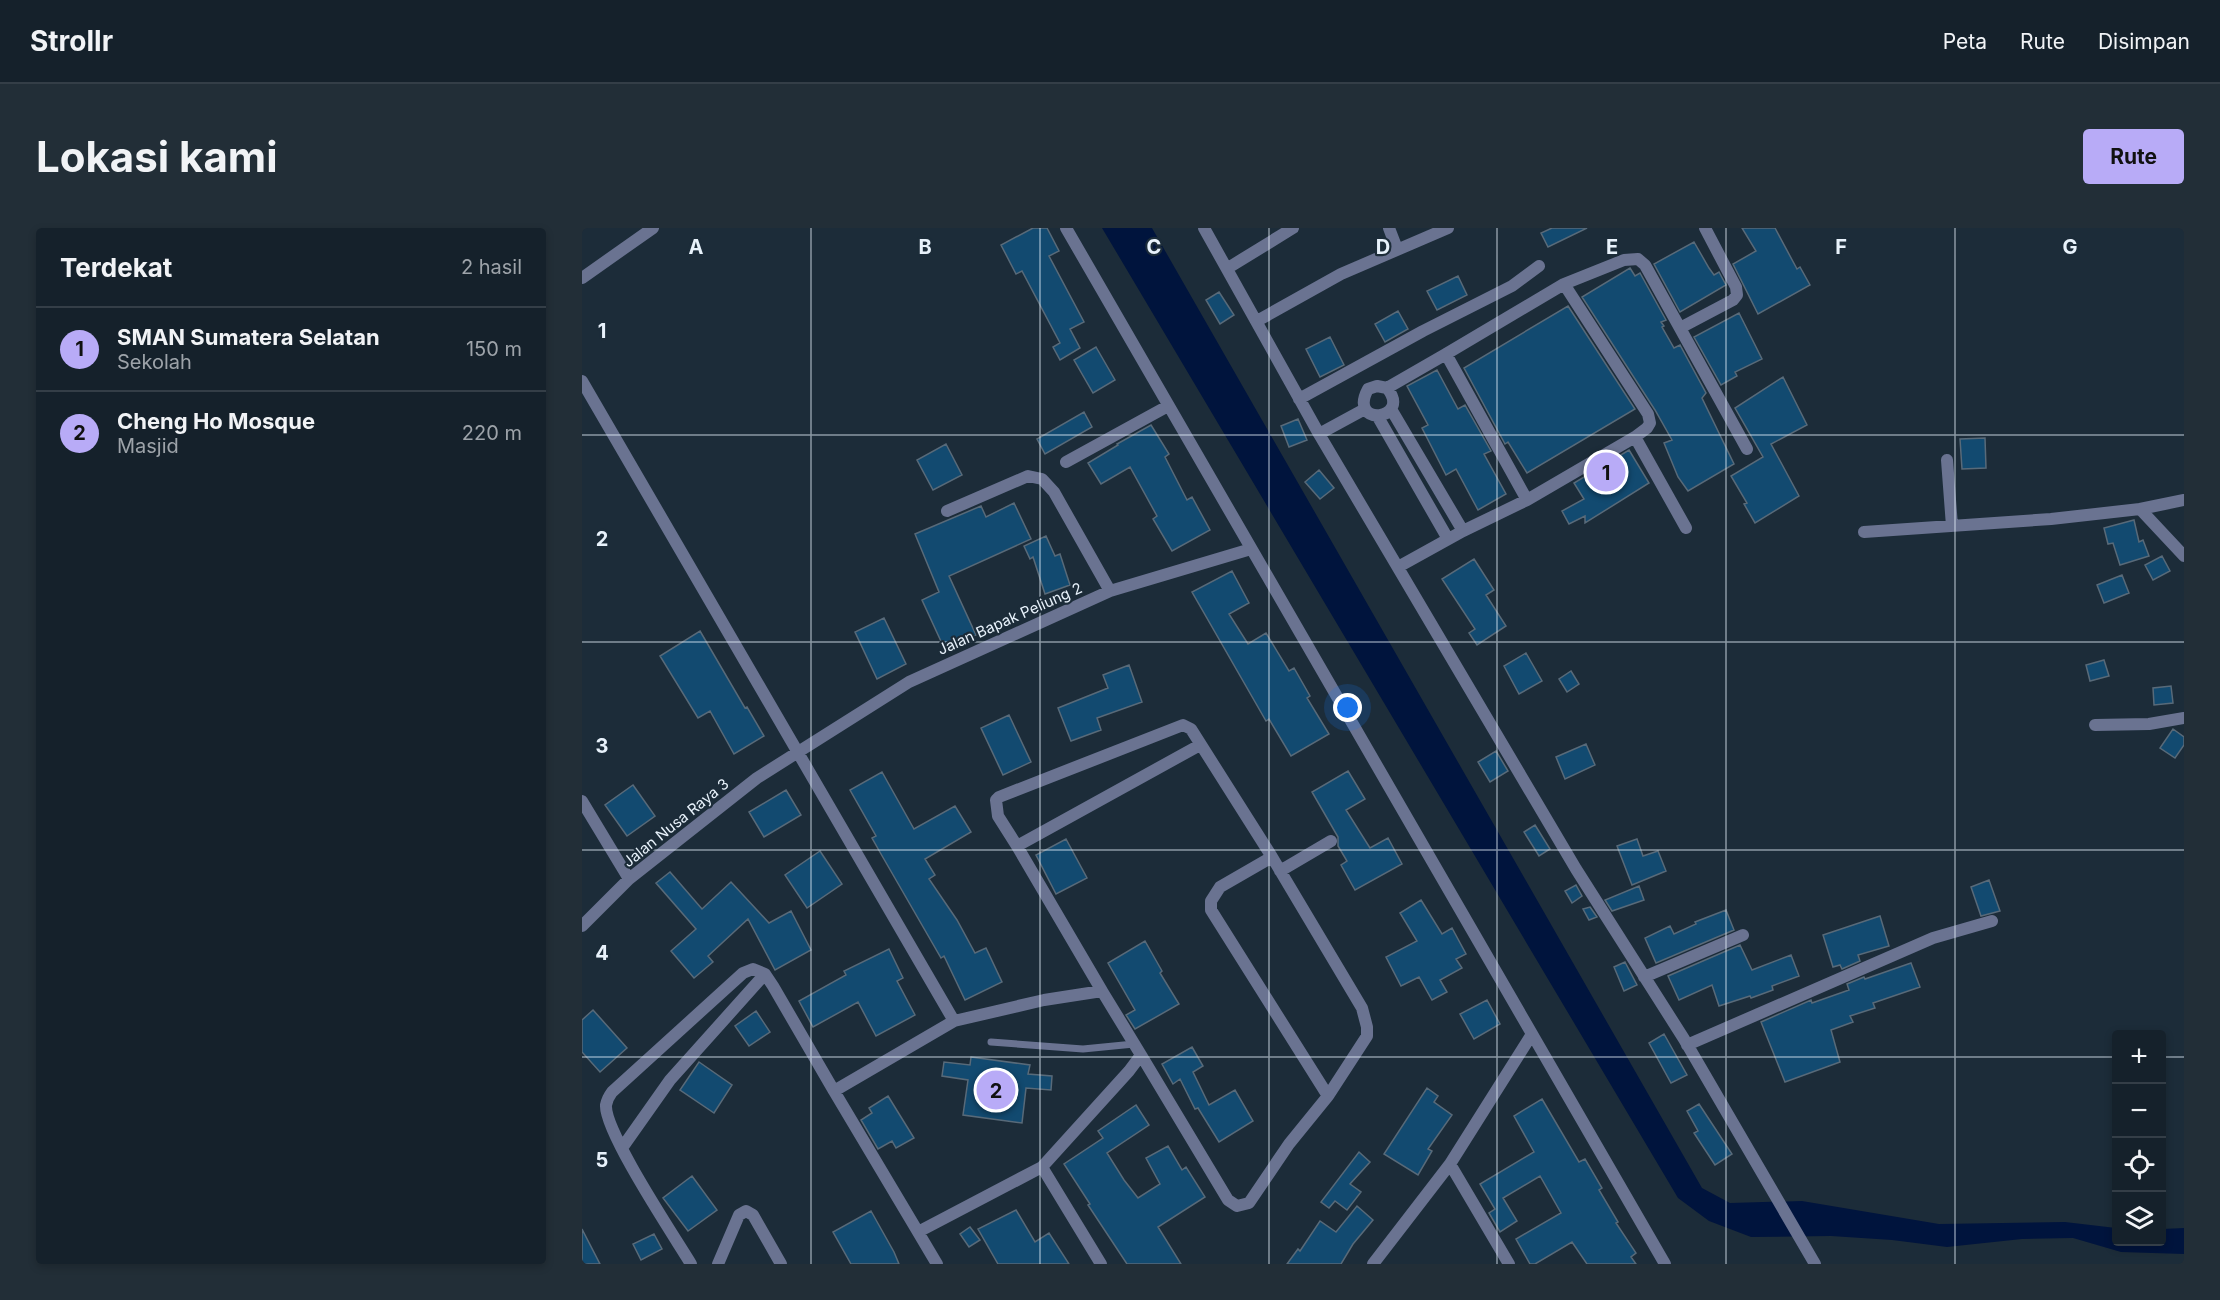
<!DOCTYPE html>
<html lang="id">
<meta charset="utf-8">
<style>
body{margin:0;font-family:Inter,sans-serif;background:#222e37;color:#f1f3f6}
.controls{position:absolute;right:18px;bottom:18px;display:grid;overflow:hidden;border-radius:6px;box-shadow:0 3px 9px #0003}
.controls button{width:54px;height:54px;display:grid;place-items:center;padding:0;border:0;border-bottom:2px solid #343e47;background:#15212b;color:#f1f3f6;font:30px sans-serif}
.you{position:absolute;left:766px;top:480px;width:21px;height:21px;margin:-15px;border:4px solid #fff;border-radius:50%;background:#1a73e8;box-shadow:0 0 0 9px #1a73e833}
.badge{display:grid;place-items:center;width:39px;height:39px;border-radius:50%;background:#b8abf7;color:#111;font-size:20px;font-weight:700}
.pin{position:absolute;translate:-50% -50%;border:3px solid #fff;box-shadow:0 2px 6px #0006}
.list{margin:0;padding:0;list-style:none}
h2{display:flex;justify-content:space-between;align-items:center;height:78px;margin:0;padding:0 24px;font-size:26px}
h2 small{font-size:20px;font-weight:400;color:#9da3a9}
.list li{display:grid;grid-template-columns:39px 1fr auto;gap:18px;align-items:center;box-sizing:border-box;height:84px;padding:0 24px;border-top:2px solid #343e47}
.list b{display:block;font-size:22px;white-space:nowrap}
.list p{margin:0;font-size:20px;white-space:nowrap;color:#9da3a9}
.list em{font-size:20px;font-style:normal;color:#9da3a9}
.icon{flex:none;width:33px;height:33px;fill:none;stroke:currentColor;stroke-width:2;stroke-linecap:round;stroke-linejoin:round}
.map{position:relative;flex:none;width:1602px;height:1036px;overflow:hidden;border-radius:6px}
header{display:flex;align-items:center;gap:36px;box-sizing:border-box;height:84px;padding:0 30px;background:#15212b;border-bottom:2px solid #343e47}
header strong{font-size:28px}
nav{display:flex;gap:33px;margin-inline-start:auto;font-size:21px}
.intro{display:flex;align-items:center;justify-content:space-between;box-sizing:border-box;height:144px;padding:0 36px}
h1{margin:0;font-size:42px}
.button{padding:15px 27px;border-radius:6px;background:#b8abf7;color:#111;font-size:21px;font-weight:700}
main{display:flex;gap:36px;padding:0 36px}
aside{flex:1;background:#15212b;border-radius:6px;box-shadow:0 3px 9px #0003}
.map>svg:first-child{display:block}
.water{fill:#00143d}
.building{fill:#124a70;stroke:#586a79;stroke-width:1.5}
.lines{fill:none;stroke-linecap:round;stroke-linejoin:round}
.lane{stroke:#6a7391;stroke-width:7}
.street{stroke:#6a7391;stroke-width:12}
.grid{fill:none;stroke:#e8f2fb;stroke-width:1.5;stroke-opacity:0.55}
.labels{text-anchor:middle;stroke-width:4.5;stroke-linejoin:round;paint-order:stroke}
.street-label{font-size:15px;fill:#e8f2fb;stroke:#1c2c39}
.grid-label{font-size:20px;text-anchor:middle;font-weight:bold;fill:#e8f2fb;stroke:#1c2c39;stroke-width:4.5;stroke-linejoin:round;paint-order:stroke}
</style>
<header>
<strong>Strollr</strong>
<nav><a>Peta</a><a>Rute</a><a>Disimpan</a></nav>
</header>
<div class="intro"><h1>Lokasi kami</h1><a class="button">Rute</a></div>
<main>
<aside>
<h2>Terdekat<small>2 hasil</small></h2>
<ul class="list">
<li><span class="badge">1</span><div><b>SMAN Sumatera Selatan</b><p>Sekolah</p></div><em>150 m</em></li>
<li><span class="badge">2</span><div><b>Cheng Ho Mosque</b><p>Masjid</p></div><em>220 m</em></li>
</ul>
</aside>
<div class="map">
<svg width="1602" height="1036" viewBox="0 0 1602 1036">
<rect width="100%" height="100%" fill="#1c2c39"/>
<path class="water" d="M 520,0 L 570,0 L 1120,960 L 1148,975 L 1220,973 L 1357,996 L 1483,994 L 1534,1000 L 1534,1014 L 1580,1014 L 1580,1001 L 1602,1000 L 1602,1026 L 1539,1024 L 1491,1010 L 1440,1011 L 1365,1019 L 1310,1012 L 1249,1008 L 1169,1009 L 1127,993 L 1096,970 Z"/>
<path class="building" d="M 451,0 L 465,0 L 477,23 L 467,28 L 502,94 L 488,101 L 498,120 L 478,132 L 471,119 L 478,115 L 440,43 L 434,46 L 419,17 Z
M 970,0 L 1005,0 L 966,19 L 959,5 Z
M 1160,0 L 1193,0 L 1215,41 L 1218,39 L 1228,57 L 1176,86 L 1151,36 L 1174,23 Z
M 1112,14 L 1127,40 L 1132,47 L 1137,44 L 1144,57 L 1098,84 L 1072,36 Z
M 1048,40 L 1053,48 L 1058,45 L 1084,92 L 1079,94 L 1082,98 L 1080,99 L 1092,120 L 1098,117 L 1124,165 L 1120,170 L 1152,236 L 1106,263 L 1096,249 L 1082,215 L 1090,212 L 1073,182 L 1000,69 Z
M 876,48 L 885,67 L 855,82 L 845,63 Z
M 637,64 L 652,87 L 638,96 L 624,72 Z
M 986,78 L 1053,181 L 945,245 L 926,214 L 923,216 L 882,140 Z
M 816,83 L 826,101 L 803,114 L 793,96 Z
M 1157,85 L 1180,131 L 1153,144 L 1155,148 L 1139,157 L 1112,109 Z
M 748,109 L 762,137 L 738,149 L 724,121 Z
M 514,119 L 533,152 L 511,165 L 492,132 Z
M 855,142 L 876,181 L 883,177 L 909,223 L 902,226 L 924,266 L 896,282 L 874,241 L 864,247 L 840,200 L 846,197 L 825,158 Z
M 1201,149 L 1225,197 L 1189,216 L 1217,268 L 1173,295 L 1162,276 L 1165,275 L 1149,248 L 1181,229 L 1153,180 Z
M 502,184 L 510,199 L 463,226 L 455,211 Z
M 716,191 L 725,212 L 707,219 L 699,198 Z
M 569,197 L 587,226 L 583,229 L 605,272 L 610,269 L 628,302 L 590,323 L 571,291 L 575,288 L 548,239 L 519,256 L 506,235 L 536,217 L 535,216 Z
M 1403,210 L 1404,240 L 1380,241 L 1378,211 Z
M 364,216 L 380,247 L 351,262 L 335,232 Z
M 1047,222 L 1067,255 L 1003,295 L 1003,288 L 987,296 L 980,283 L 1002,271 L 992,255 Z
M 737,242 L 752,260 L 738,271 L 723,254 Z
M 432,275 L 449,311 L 367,348 L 394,407 L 363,422 L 340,372 L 357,364 L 333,306 L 399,278 L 404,289 Z
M 1552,292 L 1557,314 L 1561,312 L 1567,328 L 1538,337 L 1531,315 L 1526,316 L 1522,300 Z
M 464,308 L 473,328 L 478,326 L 488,357 L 463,366 L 451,329 L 448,331 L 442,318 Z
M 1580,328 L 1588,343 L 1571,352 L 1563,337 Z
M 892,331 L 912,362 L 904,367 L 924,398 L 895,417 L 887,405 L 893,401 L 860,351 Z
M 650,343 L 667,375 L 647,386 L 666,416 L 684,405 L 707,443 L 712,440 L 728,468 L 725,470 L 747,506 L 709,528 L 687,491 L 684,493 L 610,364 Z
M 1540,347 L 1547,365 L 1522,375 L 1515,357 Z
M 302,390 L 324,436 L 295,451 L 273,404 Z
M 118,403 L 163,480 L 165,479 L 182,508 L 152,526 L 128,483 L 116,490 L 78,428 Z
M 944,425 L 960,453 L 937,466 L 922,438 Z
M 1522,432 L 1527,448 L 1508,453 L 1504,437 Z
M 547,437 L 560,474 L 515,490 L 519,502 L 489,513 L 476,480 L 526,460 L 521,447 Z
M 989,443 L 997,456 L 985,464 L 977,451 Z
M 1589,458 L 1591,475 L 1572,477 L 1571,460 Z
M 427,487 L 449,534 L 421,547 L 399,500 Z
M 1591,501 L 1602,509 L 1602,517 L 1593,530 L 1578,520 Z
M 1004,516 L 1013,537 L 983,551 L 974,529 Z
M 914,523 L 926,543 L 908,554 L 896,534 Z
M 766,543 L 783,571 L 764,582 L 788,620 L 806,610 L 820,636 L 773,662 L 759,637 L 765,633 L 756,618 L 756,609 L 730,564 Z
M 300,544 L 332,601 L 373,578 L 389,604 L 343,631 L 353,647 L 347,651 L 375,692 L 393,725 L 404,720 L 420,754 L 383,772 L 362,728 L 359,730 L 299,626 L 290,610 L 294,608 L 268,562 Z
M 51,557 L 73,588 L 45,608 L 23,577 Z
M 204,562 L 219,587 L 182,609 L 167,584 Z
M 953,597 L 968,621 L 957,628 L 942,604 Z
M 484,611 L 505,650 L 474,666 L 454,627 Z
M 1055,611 L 1061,628 L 1076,623 L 1084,643 L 1050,657 L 1035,618 Z
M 238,623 L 260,656 L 225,680 L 203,647 Z
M 88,644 L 120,681 L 149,654 L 187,695 L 209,683 L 229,722 L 193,742 L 166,691 L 126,728 L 131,734 L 112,750 L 89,723 L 114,701 L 74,655 Z
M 1407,652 L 1418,683 L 1399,688 L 1389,659 Z
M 994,657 L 1000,668 L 990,675 L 983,663 Z
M 1057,658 L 1062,672 L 1030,683 L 1023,672 Z
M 839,672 L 860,706 L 870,700 L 884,726 L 874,731 L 880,740 L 858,752 L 865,764 L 850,772 L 837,749 L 819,758 L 804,729 L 835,713 L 818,685 Z
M 1008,679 L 1015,689 L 1007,692 L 1001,681 Z
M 1144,682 L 1152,702 L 1074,735 L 1063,710 L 1088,698 L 1092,706 L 1114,696 L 1113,694 Z
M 1298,688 L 1307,718 L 1276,727 L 1278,733 L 1260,741 L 1258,737 L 1251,739 L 1241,707 Z
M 563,713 L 580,743 L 578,745 L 597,776 L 553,801 L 544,787 L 553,782 L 526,735 Z
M 1158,717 L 1170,742 L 1209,727 L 1217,748 L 1190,758 L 1191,762 L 1169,770 L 1168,768 L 1137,778 L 1130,757 L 1097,772 L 1086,748 Z
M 307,721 L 321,750 L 315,753 L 333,787 L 294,808 L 276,774 L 231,799 L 217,773 L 264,747 L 262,743 Z
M 1043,734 L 1055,757 L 1042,763 L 1032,739 Z
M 1329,735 L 1338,759 L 1291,775 L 1293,780 L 1268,788 L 1271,794 L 1249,802 L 1258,834 L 1203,854 L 1179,794 L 1229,772 L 1230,775 L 1267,762 L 1265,756 L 1282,749 L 1283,751 Z
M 905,772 L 918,796 L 892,811 L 878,786 Z
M 11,782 L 45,820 L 18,844 L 0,824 L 0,792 Z
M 174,783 L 188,804 L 167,818 L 153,798 Z
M 1082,806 L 1105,847 L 1089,855 L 1067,815 Z
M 610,819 L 621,838 L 611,844 L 627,877 L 653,862 L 671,893 L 637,914 L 616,880 L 613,881 L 598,851 L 591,856 L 580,836 Z
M 389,829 L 448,837 L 446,846 L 470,848 L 469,862 L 444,860 L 440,895 L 381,887 L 386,852 L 360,848 L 362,834 L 388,837 Z
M 117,834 L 150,857 L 132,885 L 98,862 Z
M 845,860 L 856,868 L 852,874 L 870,887 L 846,921 L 850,923 L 836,947 L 802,926 Z
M 306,868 L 332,910 L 314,920 L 310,913 L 296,921 L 279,892 L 290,885 L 287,880 Z
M 960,871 L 997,934 L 1003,931 L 1020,960 L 1017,962 L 1036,994 L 1034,995 L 1054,1025 L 1049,1029 L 1054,1036 L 1005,1036 L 990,1014 L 953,1036 L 948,1036 L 934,1011 L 979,985 L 958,948 L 921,970 L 935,993 L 918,1004 L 907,985 L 913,981 L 898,956 L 952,924 L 932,888 Z
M 1117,876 L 1150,926 L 1133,937 L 1112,905 L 1116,903 L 1105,883 Z
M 554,877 L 567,897 L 525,925 L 542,952 L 556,970 L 578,956 L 564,930 L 586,918 L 600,942 L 604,939 L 623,969 L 576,999 L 599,1036 L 545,1036 L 506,977 L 508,976 L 482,936 L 521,910 L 516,903 Z
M 777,924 L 788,934 L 768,956 L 779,964 L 765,982 L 753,973 L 747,980 L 739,974 Z
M 110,948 L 135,982 L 106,1003 L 81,970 Z
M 775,978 L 791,992 L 771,1016 L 759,1036 L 705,1036 L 716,1021 L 718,1023 L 738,993 L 754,1004 Z
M 434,982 L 453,1014 L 467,1005 L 487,1036 L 416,1036 L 396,1001 Z
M 289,983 L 312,1024 L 317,1036 L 269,1036 L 251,1004 Z
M 388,999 L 398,1012 L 387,1019 L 378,1006 Z
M 0,1001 L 18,1036 L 0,1036 Z
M 72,1006 L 80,1021 L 59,1032 L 51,1016 Z"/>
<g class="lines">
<path class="lane" d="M 409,814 L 501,821 L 552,816"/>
<path class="street" d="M 484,0 L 1083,1036
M 622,0 L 737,206 L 994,641 L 1102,811 L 1233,1036
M 807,0 L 815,21
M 646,40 L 711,0
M 0,50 L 71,0
M 675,93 L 759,46 L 866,0
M 1098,100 L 1151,72 L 1155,67 L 1154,59 L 1123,0
M 864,126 L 982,56 L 1042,32 L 1056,31 L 1063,37 L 1165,221
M 0,153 L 372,793 L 462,772 L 520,763 L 559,827 L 547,843 L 460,939 L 519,1036
M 805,160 C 831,192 765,200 786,161 L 795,158 L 805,160 L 864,126 L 945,272 L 881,303 L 816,339
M 717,171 L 841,103 L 930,58 L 957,38
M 809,181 L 881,303
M 796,189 L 866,311
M 737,206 L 783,181
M 1053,209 L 1104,300
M 1365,232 L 1370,298
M 484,234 L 586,178
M 945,272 L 1053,209 L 1065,200 L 1068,195 L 1066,186 L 982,56
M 1558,281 L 1602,272
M 365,283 L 446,248 L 460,251 L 472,264 L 528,363
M 1282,304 L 1469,291 L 1558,281 L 1602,328
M 1513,497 L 1567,496 L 1602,490
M 0,573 L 47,651
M 435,618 L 618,517
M 690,629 L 638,659 L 629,673 L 629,682 L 746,868
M 698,643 L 749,613
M 0,698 L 47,651 L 175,550 L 327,454 L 528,363 L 669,321
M 1062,749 L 1161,707
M 520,763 L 435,618 L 416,588 L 414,572 L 417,569 L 601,497 L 609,501 L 690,629 L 780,780 L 785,799 L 785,808 L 746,868 L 707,916 L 667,975 L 655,978 L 646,972 L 559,827
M 372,793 L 252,863 L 336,1004 L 460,939
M 1105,817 L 1351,710 L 1410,693
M 40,920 L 88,852 L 183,746
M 868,936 L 927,1036
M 336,1004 L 355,1036
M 109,1036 C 92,1008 22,903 24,877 C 25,872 27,868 30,864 L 161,745 L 171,741 L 183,746 L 191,758 L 252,863
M 136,1036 L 157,987 L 164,983 L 171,987 L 199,1036
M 791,1036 L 868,936 L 950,806"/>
</g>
<path class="grid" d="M 229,0 L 229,1036M 458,0 L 458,1036M 687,0 L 687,1036M 915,0 L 915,1036M 1144,0 L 1144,1036M 1373,0 L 1373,1036M 0,207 L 1602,207M 0,414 L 1602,414M 0,622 L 1602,622M 0,829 L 1534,829M 1580,829 L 1602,829"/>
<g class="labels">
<g class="street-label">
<text transform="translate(428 391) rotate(-24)" y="5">Jalan Bapak Peliung 2</text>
<text transform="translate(94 595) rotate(-39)" y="5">Jalan Nusa Raya 3</text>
</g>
</g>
<g class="grid-label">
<text x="114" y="26">A</text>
<text x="343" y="26">B</text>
<text x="572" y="26">C</text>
<text x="801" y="26">D</text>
<text x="1030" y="26">E</text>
<text x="1259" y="26">F</text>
<text x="1488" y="26">G</text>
<text x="20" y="110">1</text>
<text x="20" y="318">2</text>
<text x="20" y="525">3</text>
<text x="20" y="732">4</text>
<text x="20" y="939">5</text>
</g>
</svg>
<div class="controls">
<button>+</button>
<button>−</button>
<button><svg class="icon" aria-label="locate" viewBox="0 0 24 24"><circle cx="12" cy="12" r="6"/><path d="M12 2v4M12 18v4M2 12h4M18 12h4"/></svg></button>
<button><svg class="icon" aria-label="layers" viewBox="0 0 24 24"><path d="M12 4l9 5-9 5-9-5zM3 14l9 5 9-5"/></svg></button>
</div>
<div class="you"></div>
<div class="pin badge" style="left:1024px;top:244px">1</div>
<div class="pin badge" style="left:414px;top:862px">2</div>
</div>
</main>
